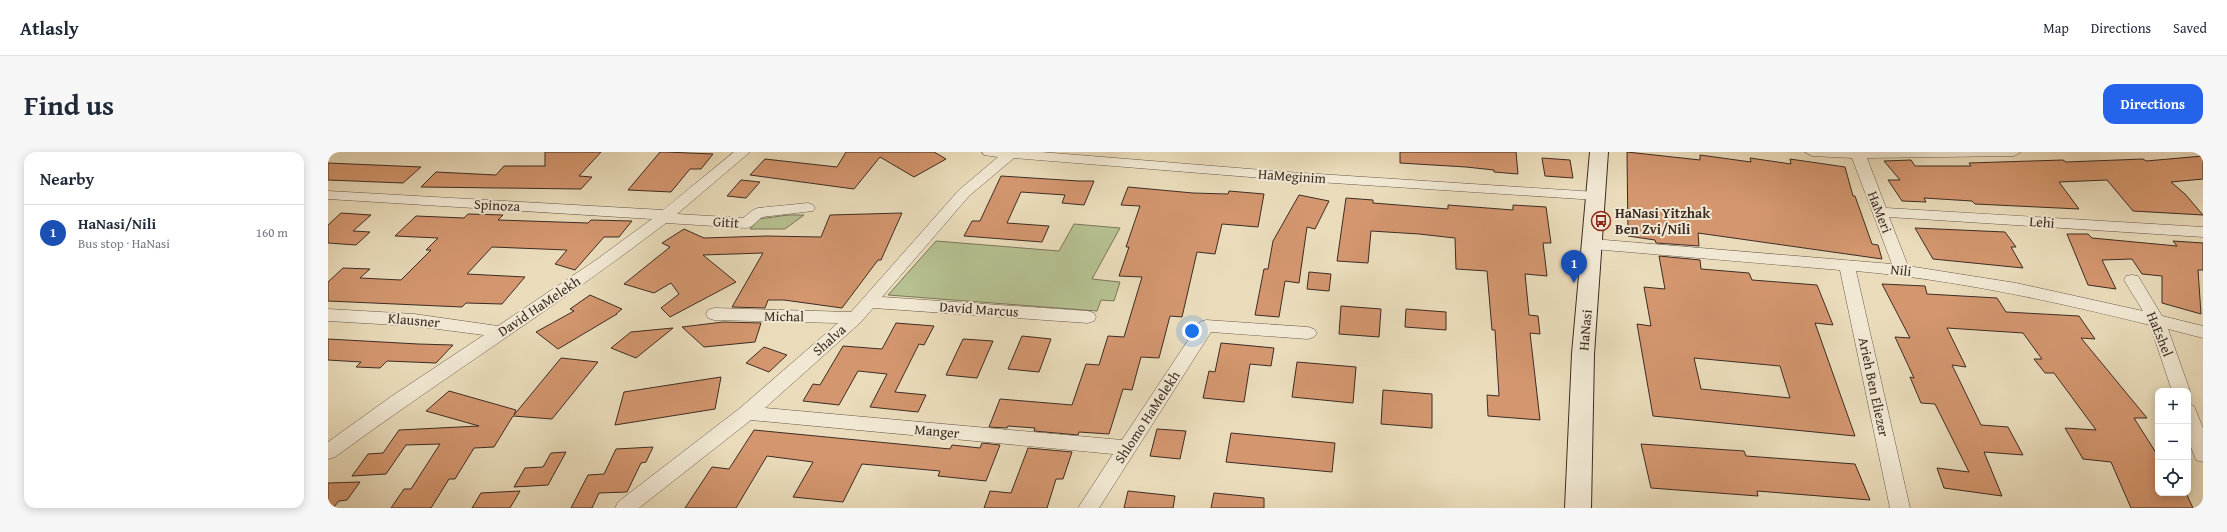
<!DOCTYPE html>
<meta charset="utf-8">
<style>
body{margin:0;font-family:"Gentium Book Plus",serif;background:#f6f6f7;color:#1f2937}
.controls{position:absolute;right:12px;bottom:12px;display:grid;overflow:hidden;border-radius:8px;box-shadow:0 2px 10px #0003}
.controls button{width:36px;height:36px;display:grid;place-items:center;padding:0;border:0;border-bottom:1px solid #e0e1e3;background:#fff;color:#1f2937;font:20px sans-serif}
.you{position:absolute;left:864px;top:179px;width:14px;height:14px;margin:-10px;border:3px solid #fff;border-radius:50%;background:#1a73e8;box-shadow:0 0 0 6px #1a73e833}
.badge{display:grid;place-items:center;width:26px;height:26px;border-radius:50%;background:#2563eb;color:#fff;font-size:13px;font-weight:700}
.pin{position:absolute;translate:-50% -33px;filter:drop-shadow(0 1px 2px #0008)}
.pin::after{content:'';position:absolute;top:21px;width:14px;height:12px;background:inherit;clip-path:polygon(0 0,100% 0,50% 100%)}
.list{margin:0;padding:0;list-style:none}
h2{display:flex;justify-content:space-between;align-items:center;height:52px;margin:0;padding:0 16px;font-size:17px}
h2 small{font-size:13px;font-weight:400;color:#747a83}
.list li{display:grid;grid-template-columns:26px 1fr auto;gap:12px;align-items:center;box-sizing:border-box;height:56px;padding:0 16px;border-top:1px solid #e0e1e3}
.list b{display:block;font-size:15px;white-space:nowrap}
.list p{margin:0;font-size:13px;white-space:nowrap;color:#747a83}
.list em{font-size:13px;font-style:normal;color:#747a83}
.icon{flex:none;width:22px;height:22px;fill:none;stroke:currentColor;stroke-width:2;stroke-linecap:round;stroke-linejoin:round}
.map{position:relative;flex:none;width:1875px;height:356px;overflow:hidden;border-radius:12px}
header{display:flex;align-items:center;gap:24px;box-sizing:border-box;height:56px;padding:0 20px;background:#fff;border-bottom:1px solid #e0e1e3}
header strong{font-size:19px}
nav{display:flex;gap:22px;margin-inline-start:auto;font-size:14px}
.intro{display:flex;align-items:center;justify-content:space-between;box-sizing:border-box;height:96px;padding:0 24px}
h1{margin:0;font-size:28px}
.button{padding:10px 18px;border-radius:12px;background:#2563eb;color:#fff;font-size:14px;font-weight:700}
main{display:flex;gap:24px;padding:0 24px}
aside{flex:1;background:#fff;border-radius:12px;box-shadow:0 2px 10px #0003}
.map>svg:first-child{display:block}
.green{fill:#b6c091;stroke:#7a765a}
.building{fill:#d3966f;stroke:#3d2c23;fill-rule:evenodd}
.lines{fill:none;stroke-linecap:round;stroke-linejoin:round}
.street-casing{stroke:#685849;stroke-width:1}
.secondary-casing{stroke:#3d2c23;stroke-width:2}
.street{fill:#f1e8d3;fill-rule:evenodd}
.secondary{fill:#f1e8d3;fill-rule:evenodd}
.labels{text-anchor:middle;stroke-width:4;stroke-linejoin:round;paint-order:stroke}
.street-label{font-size:14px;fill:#3d2c23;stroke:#f1e8d3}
.poi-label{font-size:14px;font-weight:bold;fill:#3d2c23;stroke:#f1e8d3;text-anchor:start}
</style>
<header>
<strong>Atlasly</strong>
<nav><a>Map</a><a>Directions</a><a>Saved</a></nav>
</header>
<div class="intro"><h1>Find us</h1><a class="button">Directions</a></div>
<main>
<aside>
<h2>Nearby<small></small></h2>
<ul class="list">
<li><span class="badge" style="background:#1a4fb4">1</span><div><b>HaNasi/Nili</b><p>Bus stop · HaNasi</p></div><em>160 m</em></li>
</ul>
</aside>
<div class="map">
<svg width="1875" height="356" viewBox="0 0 1875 356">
<rect width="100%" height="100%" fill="#eadcbb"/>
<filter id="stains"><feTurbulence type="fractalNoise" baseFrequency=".005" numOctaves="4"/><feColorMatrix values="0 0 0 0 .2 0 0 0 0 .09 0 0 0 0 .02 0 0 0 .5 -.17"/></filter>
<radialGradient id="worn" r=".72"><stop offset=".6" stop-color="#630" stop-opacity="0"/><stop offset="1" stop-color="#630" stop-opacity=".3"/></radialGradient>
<path class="green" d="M 460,63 L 476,63 L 457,77 L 422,77 L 431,67 Z
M 746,72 L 792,76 L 764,127 L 792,130 L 786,149 L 773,148 L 769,159 L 560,143 L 608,89 L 731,99 Z"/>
<path class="building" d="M 217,0 L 273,0 L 251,24 L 264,25 L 253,37 L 93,35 L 108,20 L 168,23 L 176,14 L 217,14 Z
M 332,0 L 338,0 L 385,2 L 373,17 L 362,17 L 343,40 L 300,38 Z
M 518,0 L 606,0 L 618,7 L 586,25 L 552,5 L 526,37 L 422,23 L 437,7 L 509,15 Z
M 1072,0 L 1188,0 L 1190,22 L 1166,20 L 1166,18 L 1138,15 L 1072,11 Z
M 1299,0 L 1372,8 L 1372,3 L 1423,10 L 1422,6 L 1463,12 L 1462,7 L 1517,15 L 1525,44 L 1527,44 L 1544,92 L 1550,93 L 1554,107 L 1370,81 L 1371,94 L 1328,91 L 1327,88 L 1300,84 Z
M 1875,4 L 1875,27 L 1843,30 L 1857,42 L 1875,63 L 1805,59 L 1779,28 L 1731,30 L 1751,57 L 1647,52 L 1644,49 L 1596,46 L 1598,50 L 1574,49 L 1560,28 L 1572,28 L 1556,9 L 1583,8 L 1587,14 L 1643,14 L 1641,11 L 1735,8 L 1738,10 L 1815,7 L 1818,9 Z
M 1214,6 L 1242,8 L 1245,26 L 1217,24 Z
M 0,11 L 93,15 L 75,31 L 0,28 Z
M 673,24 L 751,29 L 766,29 L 756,53 L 734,51 L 737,43 L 693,40 L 679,71 L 721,74 L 714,90 L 636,84 L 644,69 L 652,69 Z
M 413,28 L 432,30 L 418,46 L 399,44 Z
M 800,35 L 865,41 L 900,42 L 901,39 L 936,42 L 930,75 L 894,72 L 887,102 L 869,100 L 854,165 L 842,164 L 831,206 L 813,205 L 804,238 L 795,237 L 781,282 L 751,280 L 750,283 L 706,279 L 707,276 L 680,274 L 679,276 L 661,275 L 672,247 L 744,253 L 758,212 L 771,213 L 780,184 L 796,185 L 814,125 L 791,124 L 801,95 L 798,95 L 812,54 L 793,53 Z
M 971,43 L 1001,49 L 987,77 L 979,75 L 971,131 L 957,129 L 951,165 L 927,163 L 936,117 L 940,117 L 945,89 Z
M 1018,46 L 1045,48 L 1045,51 L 1120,57 L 1120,53 L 1185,58 L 1185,53 L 1218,55 L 1223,91 L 1215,91 L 1219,124 L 1197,122 L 1201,163 L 1210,164 L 1212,182 L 1202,181 L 1212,268 L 1160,264 L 1159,243 L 1171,244 L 1167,178 L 1164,178 L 1159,119 L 1128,117 L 1127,86 L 1091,82 L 1043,79 L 1040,111 L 1009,109 Z
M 13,61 L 43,63 L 25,79 L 42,80 L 28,93 L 0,91 L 0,73 Z
M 574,61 L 553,108 L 550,108 L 514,156 L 456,148 L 440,148 L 437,156 L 404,155 L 435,101 L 375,103 L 408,130 L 342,165 L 333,156 L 351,142 L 343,131 L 326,141 L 296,132 L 342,95 L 334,91 L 356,77 L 376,86 L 438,84 L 493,85 L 502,63 Z
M 140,62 L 175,63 L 170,68 L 260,71 L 263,68 L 304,69 L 291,85 L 276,85 L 247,118 L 227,112 L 239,98 L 164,95 L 139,122 L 197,125 L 174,152 L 138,151 L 134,155 L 0,149 L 0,130 L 15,116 L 42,117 L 32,126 L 73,128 L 103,98 L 98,98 L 110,86 L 67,84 L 88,64 L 136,66 Z
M 1587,76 L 1677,80 L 1688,95 L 1683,95 L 1695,116 L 1605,107 Z
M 1739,82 L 1760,82 L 1764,86 L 1849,94 L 1845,89 L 1875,91 L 1875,118 L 1870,118 L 1873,162 L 1834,151 L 1834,124 L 1814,122 L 1804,107 L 1774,108 L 1788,137 L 1760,133 Z
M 1331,104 L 1372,108 L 1373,117 L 1421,121 L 1424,128 L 1489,133 L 1505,173 L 1487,171 L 1527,284 L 1325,264 L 1309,172 L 1323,174 L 1316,135 L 1337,137 ZM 1366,206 L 1452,214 L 1462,246 L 1373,237 Z
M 981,120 L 1003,122 L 1001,139 L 979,137 Z
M 1554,132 L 1597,134 L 1599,142 L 1669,146 L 1678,160 L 1751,164 L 1767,187 L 1753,186 L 1819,266 L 1806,266 L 1830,304 L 1830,341 L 1858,341 L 1865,356 L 1803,356 L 1783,310 L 1755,307 L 1737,276 L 1768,278 L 1726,221 L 1717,221 L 1706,207 L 1714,207 L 1695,181 L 1619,176 L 1638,215 L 1624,213 L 1653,273 L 1680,275 L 1695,303 L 1656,300 L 1674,344 L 1616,336 L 1609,316 L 1641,320 L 1607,252 L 1593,251 L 1582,225 L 1586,226 L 1567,185 L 1582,186 Z
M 262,143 L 294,157 L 288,162 L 289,162 L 230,197 L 208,180 L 246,159 L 242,157 Z
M 1013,154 L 1053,157 L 1051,185 L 1011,182 Z
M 1078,157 L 1118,160 L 1118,178 L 1077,175 Z
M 395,170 L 433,171 L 427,190 L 376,195 L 354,175 Z
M 568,171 L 606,174 L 596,193 L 591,192 L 567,240 L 598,243 L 590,260 L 542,255 L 559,222 L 530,219 L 511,253 L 475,249 L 485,232 L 492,233 L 515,194 L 554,197 Z
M 345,176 L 308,206 L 283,196 L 303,180 Z
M 694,184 L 723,187 L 711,220 L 680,217 Z
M 0,187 L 90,192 L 125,193 L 108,211 L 59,209 L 52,216 L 28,215 L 33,210 L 0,208 Z
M 635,187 L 665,189 L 649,226 L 618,223 Z
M 893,191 L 946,196 L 943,214 L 922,212 L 916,250 L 875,246 L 881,219 L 887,220 Z
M 436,195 L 459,203 L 441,220 L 418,211 Z
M 233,206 L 270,210 L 224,267 L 185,264 L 166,295 L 146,296 L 127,327 L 121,327 L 103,356 L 63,356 L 76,337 L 83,337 L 112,292 L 78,293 L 58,322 L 24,324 L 40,302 L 55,301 L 71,278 L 151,274 L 98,259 L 121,239 L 188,258 L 186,263 Z
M 969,210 L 1028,215 L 1025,251 L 964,245 Z
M 393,225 L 387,257 L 287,273 L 296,240 Z
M 1055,238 L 1104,242 L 1104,276 L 1053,272 Z
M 829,277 L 858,279 L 852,307 L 822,304 Z
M 426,278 L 622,297 L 624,293 L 652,296 L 654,291 L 672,293 L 658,329 L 610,324 L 612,319 L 534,312 L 515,350 L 465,345 L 485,310 L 439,304 L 408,356 L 357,356 L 384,315 L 401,317 Z
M 903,281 L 1007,291 L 1004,320 L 898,310 Z
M 1313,292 L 1416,299 L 1418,304 L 1527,312 L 1542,348 L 1429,339 L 1430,344 L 1323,336 Z
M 325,295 L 318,310 L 313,311 L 299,340 L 271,341 L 264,356 L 243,356 L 260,323 L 276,322 L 288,297 Z
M 700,296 L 744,300 L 735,327 L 728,327 L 719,356 L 656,356 L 662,339 L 683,341 Z
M 238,300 L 220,333 L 186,335 L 197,316 L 215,315 L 223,301 Z
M 32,330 L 19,348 L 11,349 L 5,356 L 0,356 L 0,331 Z
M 192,339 L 182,356 L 144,356 L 153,341 Z
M 800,339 L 847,344 L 845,356 L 796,356 Z
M 886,341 L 936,346 L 936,356 L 883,356 Z"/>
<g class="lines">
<defs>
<path id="street" d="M 406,0 L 422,0 L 349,62 L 415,66 L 425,58 L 430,56 L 480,51 L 485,53 L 487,56 L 485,59 L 434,65 L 424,74 L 419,76 L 338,71 C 231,153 116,225 7,305 L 0,307 L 0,290 L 64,244 L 156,183 L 86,174 L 0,169 L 0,157 L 86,162 L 170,174 L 268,108 L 324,67 L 0,47 L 0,39 L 335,58 Z
M 654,0 L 713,0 L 959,20 L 1268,40 L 1273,41 L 1275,44 L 1273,47 L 1268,48 L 959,28 L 686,6 L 641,44 L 554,145 L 760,159 L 766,161 L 768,165 L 766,169 L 760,171 L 545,156 L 533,170 L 437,256 L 794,288 L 872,170 L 878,168 L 980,175 L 986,177 L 989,181 L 986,185 L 980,187 L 883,180 L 771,356 L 750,356 L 785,302 L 423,268 L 311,356 L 287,356 L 290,350 L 412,256 L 510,171 L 386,168 L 380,166 L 378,162 L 380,158 L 386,156 L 523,160 L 631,38 L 670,5 L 656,3 Z
M 1477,0 L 1693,0 L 1686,4 L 1539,6 L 1558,56 L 1875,75 L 1875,85 L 1561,65 L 1580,114 L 1688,131 L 1815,159 L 1796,128 L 1798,124 L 1804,123 L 1810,124 L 1834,164 L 1875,174 L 1875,186 L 1840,177 L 1862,239 L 1860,243 L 1860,239 L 1844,239 L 1822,173 C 1725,149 1628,128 1528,119 L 1582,356 L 1562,356 L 1512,118 L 1265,97 L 1260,95 L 1257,92 L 1260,89 L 1265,87 L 1564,112 L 1524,6 L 1484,4 Z
M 1860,252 L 1866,254 L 1875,276 L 1875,310 L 1868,308 L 1860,287 Z"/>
<path id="secondary" d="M 1262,0 L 1280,0 L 1266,202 L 1263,356 L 1237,356 L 1244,202 Z"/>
</defs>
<use href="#street" class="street-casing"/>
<use href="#secondary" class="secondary-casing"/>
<use href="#street" class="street"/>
<use href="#secondary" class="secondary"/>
</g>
<defs>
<symbol id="bus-ring" viewBox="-11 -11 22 22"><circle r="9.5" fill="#f1e8d3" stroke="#8f2418" stroke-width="1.5"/><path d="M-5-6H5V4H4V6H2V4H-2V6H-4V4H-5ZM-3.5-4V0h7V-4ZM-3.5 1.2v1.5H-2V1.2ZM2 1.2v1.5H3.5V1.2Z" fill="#8f2418"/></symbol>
</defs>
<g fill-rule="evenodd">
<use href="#bus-ring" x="1262" y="58" width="22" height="22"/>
</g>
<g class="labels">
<g class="street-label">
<text transform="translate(964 24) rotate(4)" y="5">HaMeginim</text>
<text transform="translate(169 53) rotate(3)" y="5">Spinoza</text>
<text transform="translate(1552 60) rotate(69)" y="5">HaMeri</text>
<text transform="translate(398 70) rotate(4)" y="5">Gitit</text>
<text transform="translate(1714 70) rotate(4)" y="5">Lehi</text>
<text transform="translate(1573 118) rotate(6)" y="5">Nili</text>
<text transform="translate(211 154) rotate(-34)" y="5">David HaMelekh</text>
<text transform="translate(651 157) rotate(4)" y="5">David Marcus</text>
<text transform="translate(456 164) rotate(1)" y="5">Michal</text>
<text transform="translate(86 168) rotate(5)" y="5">Klausner</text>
<text transform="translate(1257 178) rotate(-85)" y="5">HaNasi</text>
<text transform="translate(1832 182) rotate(68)" y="5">HaEshel</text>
<text transform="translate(501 188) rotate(-42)" y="5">Shalva</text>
<text transform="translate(1546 235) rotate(78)" y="5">Arieh Ben Eliezer</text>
<text transform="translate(819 265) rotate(-57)" y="5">Shlomo HaMelekh</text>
<text transform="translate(609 279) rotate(5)" y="5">Manger</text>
</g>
<g class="poi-label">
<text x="1287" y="66">HaNasi Yitzhak<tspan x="1287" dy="16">Ben Zvi/Nili</tspan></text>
</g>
</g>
<rect width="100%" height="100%" filter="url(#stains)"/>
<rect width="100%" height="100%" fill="url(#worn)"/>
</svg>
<div class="controls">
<button>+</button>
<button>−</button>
<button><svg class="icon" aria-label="locate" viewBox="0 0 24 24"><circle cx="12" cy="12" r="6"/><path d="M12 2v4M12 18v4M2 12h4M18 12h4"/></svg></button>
</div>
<div class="you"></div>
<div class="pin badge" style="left:1246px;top:131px;background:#1a4fb4">1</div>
</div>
</main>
